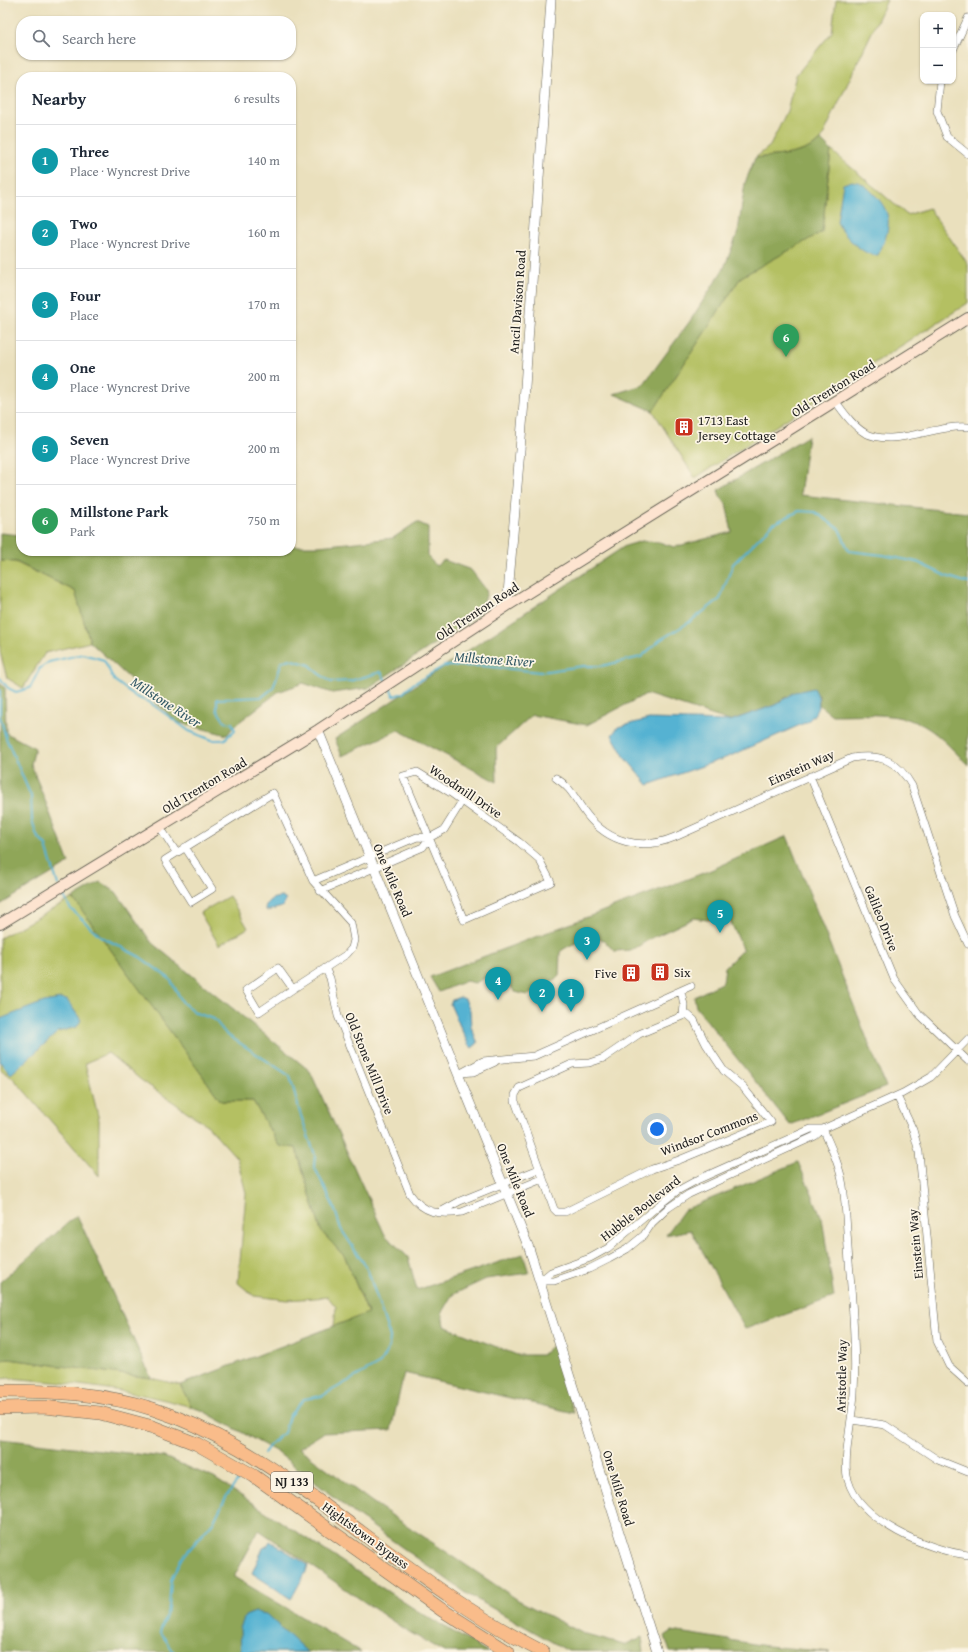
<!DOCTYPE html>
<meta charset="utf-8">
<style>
body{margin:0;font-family:"Gentium Book Plus",serif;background:#f2f2f3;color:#1f2937}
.controls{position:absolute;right:12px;top:12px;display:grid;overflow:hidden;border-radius:8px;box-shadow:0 1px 3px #0004}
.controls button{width:36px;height:36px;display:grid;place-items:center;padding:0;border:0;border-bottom:1px solid #e0e1e3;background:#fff;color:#1f2937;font:20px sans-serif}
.you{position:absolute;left:657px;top:1129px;width:14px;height:14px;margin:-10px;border:3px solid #fff;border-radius:50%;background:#1a73e8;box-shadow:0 0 0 6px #1a73e833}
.badge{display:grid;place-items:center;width:26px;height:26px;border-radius:50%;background:#db2777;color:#fff;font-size:13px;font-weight:700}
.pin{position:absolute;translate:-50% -33px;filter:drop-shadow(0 1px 2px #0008)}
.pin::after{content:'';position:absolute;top:21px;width:14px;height:12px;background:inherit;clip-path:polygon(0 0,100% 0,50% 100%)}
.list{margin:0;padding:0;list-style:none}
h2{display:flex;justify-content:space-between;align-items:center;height:52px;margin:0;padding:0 16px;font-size:17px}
h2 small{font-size:13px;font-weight:400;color:#747a83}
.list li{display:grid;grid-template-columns:26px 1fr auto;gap:12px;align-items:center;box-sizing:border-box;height:72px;padding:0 16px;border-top:1px solid #e0e1e3}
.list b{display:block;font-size:15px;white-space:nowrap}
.list p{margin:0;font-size:13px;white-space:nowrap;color:#747a83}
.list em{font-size:13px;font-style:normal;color:#747a83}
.icon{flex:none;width:22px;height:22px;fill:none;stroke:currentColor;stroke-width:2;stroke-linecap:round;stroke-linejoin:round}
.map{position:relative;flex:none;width:968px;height:1652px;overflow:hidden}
.search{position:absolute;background:#fff;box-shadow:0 1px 3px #0004;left:16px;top:16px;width:280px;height:44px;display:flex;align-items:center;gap:10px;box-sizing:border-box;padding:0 14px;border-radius:16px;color:#747a83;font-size:15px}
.panel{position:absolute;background:#fff;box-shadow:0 1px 3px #0004;left:16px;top:72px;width:280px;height:484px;border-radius:16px}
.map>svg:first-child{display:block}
.green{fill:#b4c062;stroke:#686e3f}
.forest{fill:#8fa658;stroke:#56613a}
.water{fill:#54b2d2;stroke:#386777}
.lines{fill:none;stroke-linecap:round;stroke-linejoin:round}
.stream{stroke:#54b2d2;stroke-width:2}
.minor-casing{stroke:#646154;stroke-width:8}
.tertiary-casing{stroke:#646154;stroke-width:10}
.secondary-casing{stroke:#646154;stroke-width:12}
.motorway-casing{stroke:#646154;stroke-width:14}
.minor{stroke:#fff;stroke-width:7}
.tertiary{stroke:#fff;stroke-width:9}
.secondary{stroke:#fde4d0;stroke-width:10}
.motorway{stroke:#f9bc8a;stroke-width:13}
.labels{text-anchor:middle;stroke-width:3.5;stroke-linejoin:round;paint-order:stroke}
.shield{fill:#fcf5e5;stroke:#5f5d58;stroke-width:1}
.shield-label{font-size:12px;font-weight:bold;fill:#1c1c1c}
.street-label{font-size:13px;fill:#1c1c1c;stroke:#fcf5e5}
.poi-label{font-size:13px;fill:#1c1c1c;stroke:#fcf5e5;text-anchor:start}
.water-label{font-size:14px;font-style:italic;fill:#325865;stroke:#fcf5e5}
</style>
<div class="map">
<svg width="968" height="1652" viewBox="0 0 968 1652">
<rect width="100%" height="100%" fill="#fcf5e5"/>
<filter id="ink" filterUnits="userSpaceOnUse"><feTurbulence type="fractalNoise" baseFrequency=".025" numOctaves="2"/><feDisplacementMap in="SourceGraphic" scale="8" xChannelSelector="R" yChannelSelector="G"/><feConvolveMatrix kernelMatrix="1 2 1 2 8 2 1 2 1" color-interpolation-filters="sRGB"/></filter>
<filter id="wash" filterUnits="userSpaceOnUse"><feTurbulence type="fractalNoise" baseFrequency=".012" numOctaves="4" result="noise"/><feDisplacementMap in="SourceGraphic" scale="16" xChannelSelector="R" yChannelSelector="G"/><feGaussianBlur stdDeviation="0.9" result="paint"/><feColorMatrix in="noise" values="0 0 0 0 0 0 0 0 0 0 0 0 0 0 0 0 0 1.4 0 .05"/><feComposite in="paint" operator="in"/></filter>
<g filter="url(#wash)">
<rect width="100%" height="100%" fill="#eae0bd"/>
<path class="green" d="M 836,0 L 887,0 L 821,140 C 802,156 780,155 755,158 L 770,146 L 787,111 L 796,75 L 832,32 Z
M 831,150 L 907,215 L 929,208 L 968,264 L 968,303 L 695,478 L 653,411 L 741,277 L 822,232 Z
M 0,561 L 15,562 L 75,591 L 90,642 L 45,653 L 23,688 L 7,678 L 0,652 Z
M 229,896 L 248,928 L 219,945 L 200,913 Z
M 73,898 L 221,1101 L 253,1101 L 279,1146 L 296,1148 L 321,1231 L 345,1257 L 368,1314 L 334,1326 L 336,1307 L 328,1297 L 287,1300 L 254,1296 L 238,1283 L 246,1193 L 237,1158 L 208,1126 L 141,1080 L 108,1053 L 85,1063 L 99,1120 L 99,1176 L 13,1078 L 0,1069 L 0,938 Z
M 9,1359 L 151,1378 L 180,1385 L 192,1407 C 133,1390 71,1383 9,1378 L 0,1379 L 0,1360 Z"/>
<path class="forest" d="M 821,140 L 831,150 L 822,232 L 741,277 L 653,411 L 614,394 L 643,385 L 690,321 L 724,268 L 738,232 L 745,183 L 755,158 C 780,155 802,156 821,140 Z
M 808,436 L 800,495 L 968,513 L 968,765 C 954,751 935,729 916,722 C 889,712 859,715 832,715 L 819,705 L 819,695 L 786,697 L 775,705 L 730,721 L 646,694 L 587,725 L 532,715 L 496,748 L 497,782 L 398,730 L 342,756 L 335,739 L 625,546 L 642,541 L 659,542 L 674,547 L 732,532 L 726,504 L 720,496 L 718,490 Z
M 417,522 L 428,527 L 428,557 L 436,566 L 444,560 L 471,570 L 487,591 L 481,613 L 368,688 L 332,693 L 303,683 L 278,692 L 234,726 L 227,735 L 177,722 L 90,642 L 75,591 L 16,562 L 0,561 L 0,533 L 21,535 L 21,551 L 136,551 L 149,553 L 163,551 L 291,551 L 291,546 L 319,546 L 393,538 Z
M 0,683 L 5,688 L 6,733 L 35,748 L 31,764 L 69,863 L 0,905 Z
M 787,836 L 886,1087 L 790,1125 L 696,1007 L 694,997 L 723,982 L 725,967 L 743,949 L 729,918 L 707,920 L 694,918 L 650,939 L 632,950 L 614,951 C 611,948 606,942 602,940 C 593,935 567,945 560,952 L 559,976 L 544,988 L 528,995 L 515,992 L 504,977 L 493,974 L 475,983 L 466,981 L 439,992 L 430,977 L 711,870 Z
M 100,882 L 116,892 L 152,943 L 310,1071 L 385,1235 L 408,1257 L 417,1290 L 523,1254 L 529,1273 L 486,1279 L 452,1295 L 442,1312 L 444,1326 L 517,1355 L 542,1355 L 554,1344 L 574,1413 L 404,1373 L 391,1430 L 323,1433 L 299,1448 L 372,1502 L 518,1600 L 586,1635 L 624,1645 L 642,1637 L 644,1652 L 568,1651 L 469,1595 L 355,1514 L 277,1452 L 203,1411 L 192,1407 L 180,1385 L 368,1313 L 345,1257 L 321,1231 L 296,1148 L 279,1146 L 253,1101 L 221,1101 L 73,898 Z
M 798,1162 L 822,1218 L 834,1297 L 745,1329 L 691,1230 L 666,1235 L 684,1210 Z
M 77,1215 L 151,1378 L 9,1359 L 0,1360 L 0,1282 Z
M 0,1439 L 164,1457 L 214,1478 L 416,1610 L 488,1652 L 444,1652 L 404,1629 L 259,1530 L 234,1577 L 361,1652 L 0,1652 Z
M 672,1631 L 767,1646 L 830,1652 L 670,1652 L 665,1636 Z"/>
<path class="water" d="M 852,181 C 862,182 866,186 873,193 C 894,214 891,229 878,255 C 865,258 842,234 837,222 L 843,184 Z
M 814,688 C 823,702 818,712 807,722 L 728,757 L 648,785 L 624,756 L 612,735 L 618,727 L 649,719 L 730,721 L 775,705 L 795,692 Z
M 282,897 L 286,900 L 282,907 L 267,911 L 265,908 C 268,899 272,898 282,897 Z
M 460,997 L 465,999 L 470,1010 L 471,1027 L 478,1043 L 472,1048 L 468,1044 L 450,1004 L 452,1000 Z
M 60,999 L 67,1000 L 81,1020 L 77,1027 L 58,1032 L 11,1074 L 0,1062 L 0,1019 L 44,1002 Z
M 270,1541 L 308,1565 L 306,1572 L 291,1599 L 252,1573 L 263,1548 L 267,1546 Z
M 255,1612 L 266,1614 L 307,1652 L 241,1652 L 240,1628 L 245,1616 Z"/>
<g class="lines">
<path class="stream" d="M 0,678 L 8,688 L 16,692 L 30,688 L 40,668 L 49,662 L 83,654 L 104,660 L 114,680 L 136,697 L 149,702 L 189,731 L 212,740 L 224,740 L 235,730 L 232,723 L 225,722 L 217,710 L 217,699 L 262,697 L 273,688 L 282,662 L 289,659 L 310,665 L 318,673 L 331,682 L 350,681 L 381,672 L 386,681
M 389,686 L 394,696 L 403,693 L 413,684 L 444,666 L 483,666 L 540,672 L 583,666 L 601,666 L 641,657 L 660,640 L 688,623 L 720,599 L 733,564 L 773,524 L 799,511 L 815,512 L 839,529 L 849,551 L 883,555 L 917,562 L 946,576 L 968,583
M 0,690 L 0,716 L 6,738 L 31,796 L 32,820 L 37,836 L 46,846 L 58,885
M 61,891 L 70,908 L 100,936 L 140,957 L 170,979 L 183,1003 L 196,1013 L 214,1019 L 226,1034 L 290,1076 L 300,1113 L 315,1155 L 314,1166 L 334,1207 L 341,1229 L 367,1268 L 390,1337 L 389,1347 L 380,1363 L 322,1396 L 304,1399 L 289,1416 L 284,1433 L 272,1442 L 264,1453
M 174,1652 L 160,1632 L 169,1607 L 171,1580 L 181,1559 L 214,1521 L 226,1497 L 241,1476"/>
</g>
</g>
<g filter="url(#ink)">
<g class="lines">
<defs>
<path id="minor" d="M 953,50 L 968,18
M 940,81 L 937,111 L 947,137 L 968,154
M 836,402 C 844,413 853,426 865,433 C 894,448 936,424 968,427
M 417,772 L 451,793 L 519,842 L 539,859 L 551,882 L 464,920 L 403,776 Z
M 810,776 L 894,979 L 919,1014 L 968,1061
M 556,778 C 572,788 576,801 587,815 C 609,843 642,851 675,837 L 852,758 C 881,753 898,761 912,786 L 955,916 L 968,944
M 160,827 L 176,852
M 185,847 L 212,889 L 191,902 L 165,860 L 273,793 L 313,881 L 351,923 L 354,940 L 352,948 L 347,954 L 293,989 L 278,968 L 246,990 L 259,1012 L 293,989
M 313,881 L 417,837 L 429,838
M 320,891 L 423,847 L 429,838 L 444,830 L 462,801
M 325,968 L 330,978 L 338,1016 L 410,1194 C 424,1214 439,1215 462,1212 L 542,1179
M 681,991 L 684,1005 L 683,1015
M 687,1014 L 694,1020 L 706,1044 L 724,1071 L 743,1087 L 771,1122 L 679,1160 L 652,1169 L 565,1212 L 557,1212 L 554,1209 L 515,1101 L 515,1095 L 519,1088 L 572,1064 L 589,1063 L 604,1058 L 639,1034 Z
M 461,1073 L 473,1072 L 495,1062
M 459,1074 L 483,1061 L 534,1056 L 691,986
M 897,1096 L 913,1130 L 919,1152 L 937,1341 L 949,1366 L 968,1383
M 823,1129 C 831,1147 840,1166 843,1186 C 847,1214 847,1244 850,1273 C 853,1313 856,1353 854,1393 C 853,1415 842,1462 848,1480 C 860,1522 928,1550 968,1555
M 440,1212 L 460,1201 L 539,1169
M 540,1281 L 554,1281 L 589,1269 L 609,1259 L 627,1249 L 644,1235 L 652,1223 L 668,1208 L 689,1194 L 815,1136 L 823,1129 L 903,1093 L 931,1077 L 968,1039
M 540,1281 L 551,1272 L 590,1258 L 608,1248 L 659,1205 L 677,1191 L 699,1179 L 811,1129 L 823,1129
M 852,1420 L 885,1425 L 938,1460 L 968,1472"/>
<path id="tertiary" d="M 507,606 L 524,402 L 551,0
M 318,730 L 529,1248 L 657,1652"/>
<path id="secondary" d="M 0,924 L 318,730 L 507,606 L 968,318"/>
<path id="motorway" d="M 0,1391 C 52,1391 103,1393 153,1409 C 215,1429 267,1464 320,1502 C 392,1554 463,1612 543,1652
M 0,1408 L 44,1407 L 100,1413 L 153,1427 L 197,1444 L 254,1476 L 442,1610 L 508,1652"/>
</defs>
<use href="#minor" class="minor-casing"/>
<use href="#tertiary" class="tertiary-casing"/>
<use href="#secondary" class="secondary-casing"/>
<use href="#motorway" class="motorway-casing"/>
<use href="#minor" class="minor"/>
<use href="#tertiary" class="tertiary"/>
<use href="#secondary" class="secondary"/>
<use href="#motorway" class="motorway"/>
</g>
</g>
<defs>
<symbol id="building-square" viewBox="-11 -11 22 22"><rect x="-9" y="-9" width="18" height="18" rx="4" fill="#c8321e" stroke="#fcf5e5"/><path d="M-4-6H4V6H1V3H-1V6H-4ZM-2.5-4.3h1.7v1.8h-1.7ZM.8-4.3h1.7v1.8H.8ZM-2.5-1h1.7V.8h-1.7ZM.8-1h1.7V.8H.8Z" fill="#fff"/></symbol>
</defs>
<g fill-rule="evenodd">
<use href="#building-square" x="673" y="416" width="22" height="22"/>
<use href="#building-square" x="649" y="961" width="22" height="22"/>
<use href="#building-square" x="620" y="962" width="22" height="22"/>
</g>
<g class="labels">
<rect class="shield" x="271" y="1472" width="42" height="20" rx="3"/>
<g class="shield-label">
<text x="292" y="1486">NJ 133</text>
</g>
<g class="street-label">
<text transform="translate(517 302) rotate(-86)" y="5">Ancil Davison Road</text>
<text transform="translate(833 388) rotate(-32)" y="5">Old Trenton Road</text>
<text transform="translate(477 611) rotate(-33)" y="5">Old Trenton Road</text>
<text transform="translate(801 767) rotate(-24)" y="5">Einstein Way</text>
<text transform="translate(204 785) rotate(-31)" y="5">Old Trenton Road</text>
<text transform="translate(466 791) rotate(34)" y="5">Woodmill Drive</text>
<text transform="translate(393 880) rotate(67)" y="5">One Mile Road</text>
<text transform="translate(882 918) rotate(68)" y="5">Galileo Drive</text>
<text transform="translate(370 1063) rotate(68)" y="5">Old Stone Mill Drive</text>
<text transform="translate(709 1133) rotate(-21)" y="5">Windsor Commons</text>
<text transform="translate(516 1180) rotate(68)" y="5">One Mile Road</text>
<text transform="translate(640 1208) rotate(-38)" y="5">Hubble Boulevard</text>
<text transform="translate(915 1244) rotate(-95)" y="5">Einstein Way</text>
<text transform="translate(841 1376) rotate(-89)" y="5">Aristotle Way</text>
<text transform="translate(619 1488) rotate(73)" y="5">One Mile Road</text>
<text transform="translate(366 1535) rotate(36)" y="5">Hightstown Bypass</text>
</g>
<g class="poi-label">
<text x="698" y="425">1713 East<tspan x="698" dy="15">Jersey Cottage</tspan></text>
<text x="674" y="977">Six</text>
<text x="617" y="978" text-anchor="end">Five</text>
</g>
<g class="water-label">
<text transform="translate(494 659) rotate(4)" y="5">Millstone River</text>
<text transform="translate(166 702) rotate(33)" y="5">Millstone River</text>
</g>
</g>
</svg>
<div class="controls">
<button>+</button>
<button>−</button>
</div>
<div class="you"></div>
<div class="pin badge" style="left:571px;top:1012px;background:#0f9aa8">1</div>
<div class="pin badge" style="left:542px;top:1012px;background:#0f9aa8">2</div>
<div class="pin badge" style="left:587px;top:960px;background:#0f9aa8">3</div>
<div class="pin badge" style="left:498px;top:1000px;background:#0f9aa8">4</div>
<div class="pin badge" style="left:720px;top:933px;background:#0f9aa8">5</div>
<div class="pin badge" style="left:786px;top:357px;background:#2e9e5b">6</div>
<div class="search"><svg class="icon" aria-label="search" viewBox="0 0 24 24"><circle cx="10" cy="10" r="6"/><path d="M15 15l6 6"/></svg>Search here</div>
<section class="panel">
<h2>Nearby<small>6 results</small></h2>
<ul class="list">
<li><span class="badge" style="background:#0f9aa8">1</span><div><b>Three</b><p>Place · Wyncrest Drive</p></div><em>140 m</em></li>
<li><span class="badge" style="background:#0f9aa8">2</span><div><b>Two</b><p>Place · Wyncrest Drive</p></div><em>160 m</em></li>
<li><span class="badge" style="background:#0f9aa8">3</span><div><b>Four</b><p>Place</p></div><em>170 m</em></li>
<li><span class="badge" style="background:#0f9aa8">4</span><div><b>One</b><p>Place · Wyncrest Drive</p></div><em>200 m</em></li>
<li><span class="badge" style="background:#0f9aa8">5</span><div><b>Seven</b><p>Place · Wyncrest Drive</p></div><em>200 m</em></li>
<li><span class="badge" style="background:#2e9e5b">6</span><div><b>Millstone Park</b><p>Park</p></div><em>750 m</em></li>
</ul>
</section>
</div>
